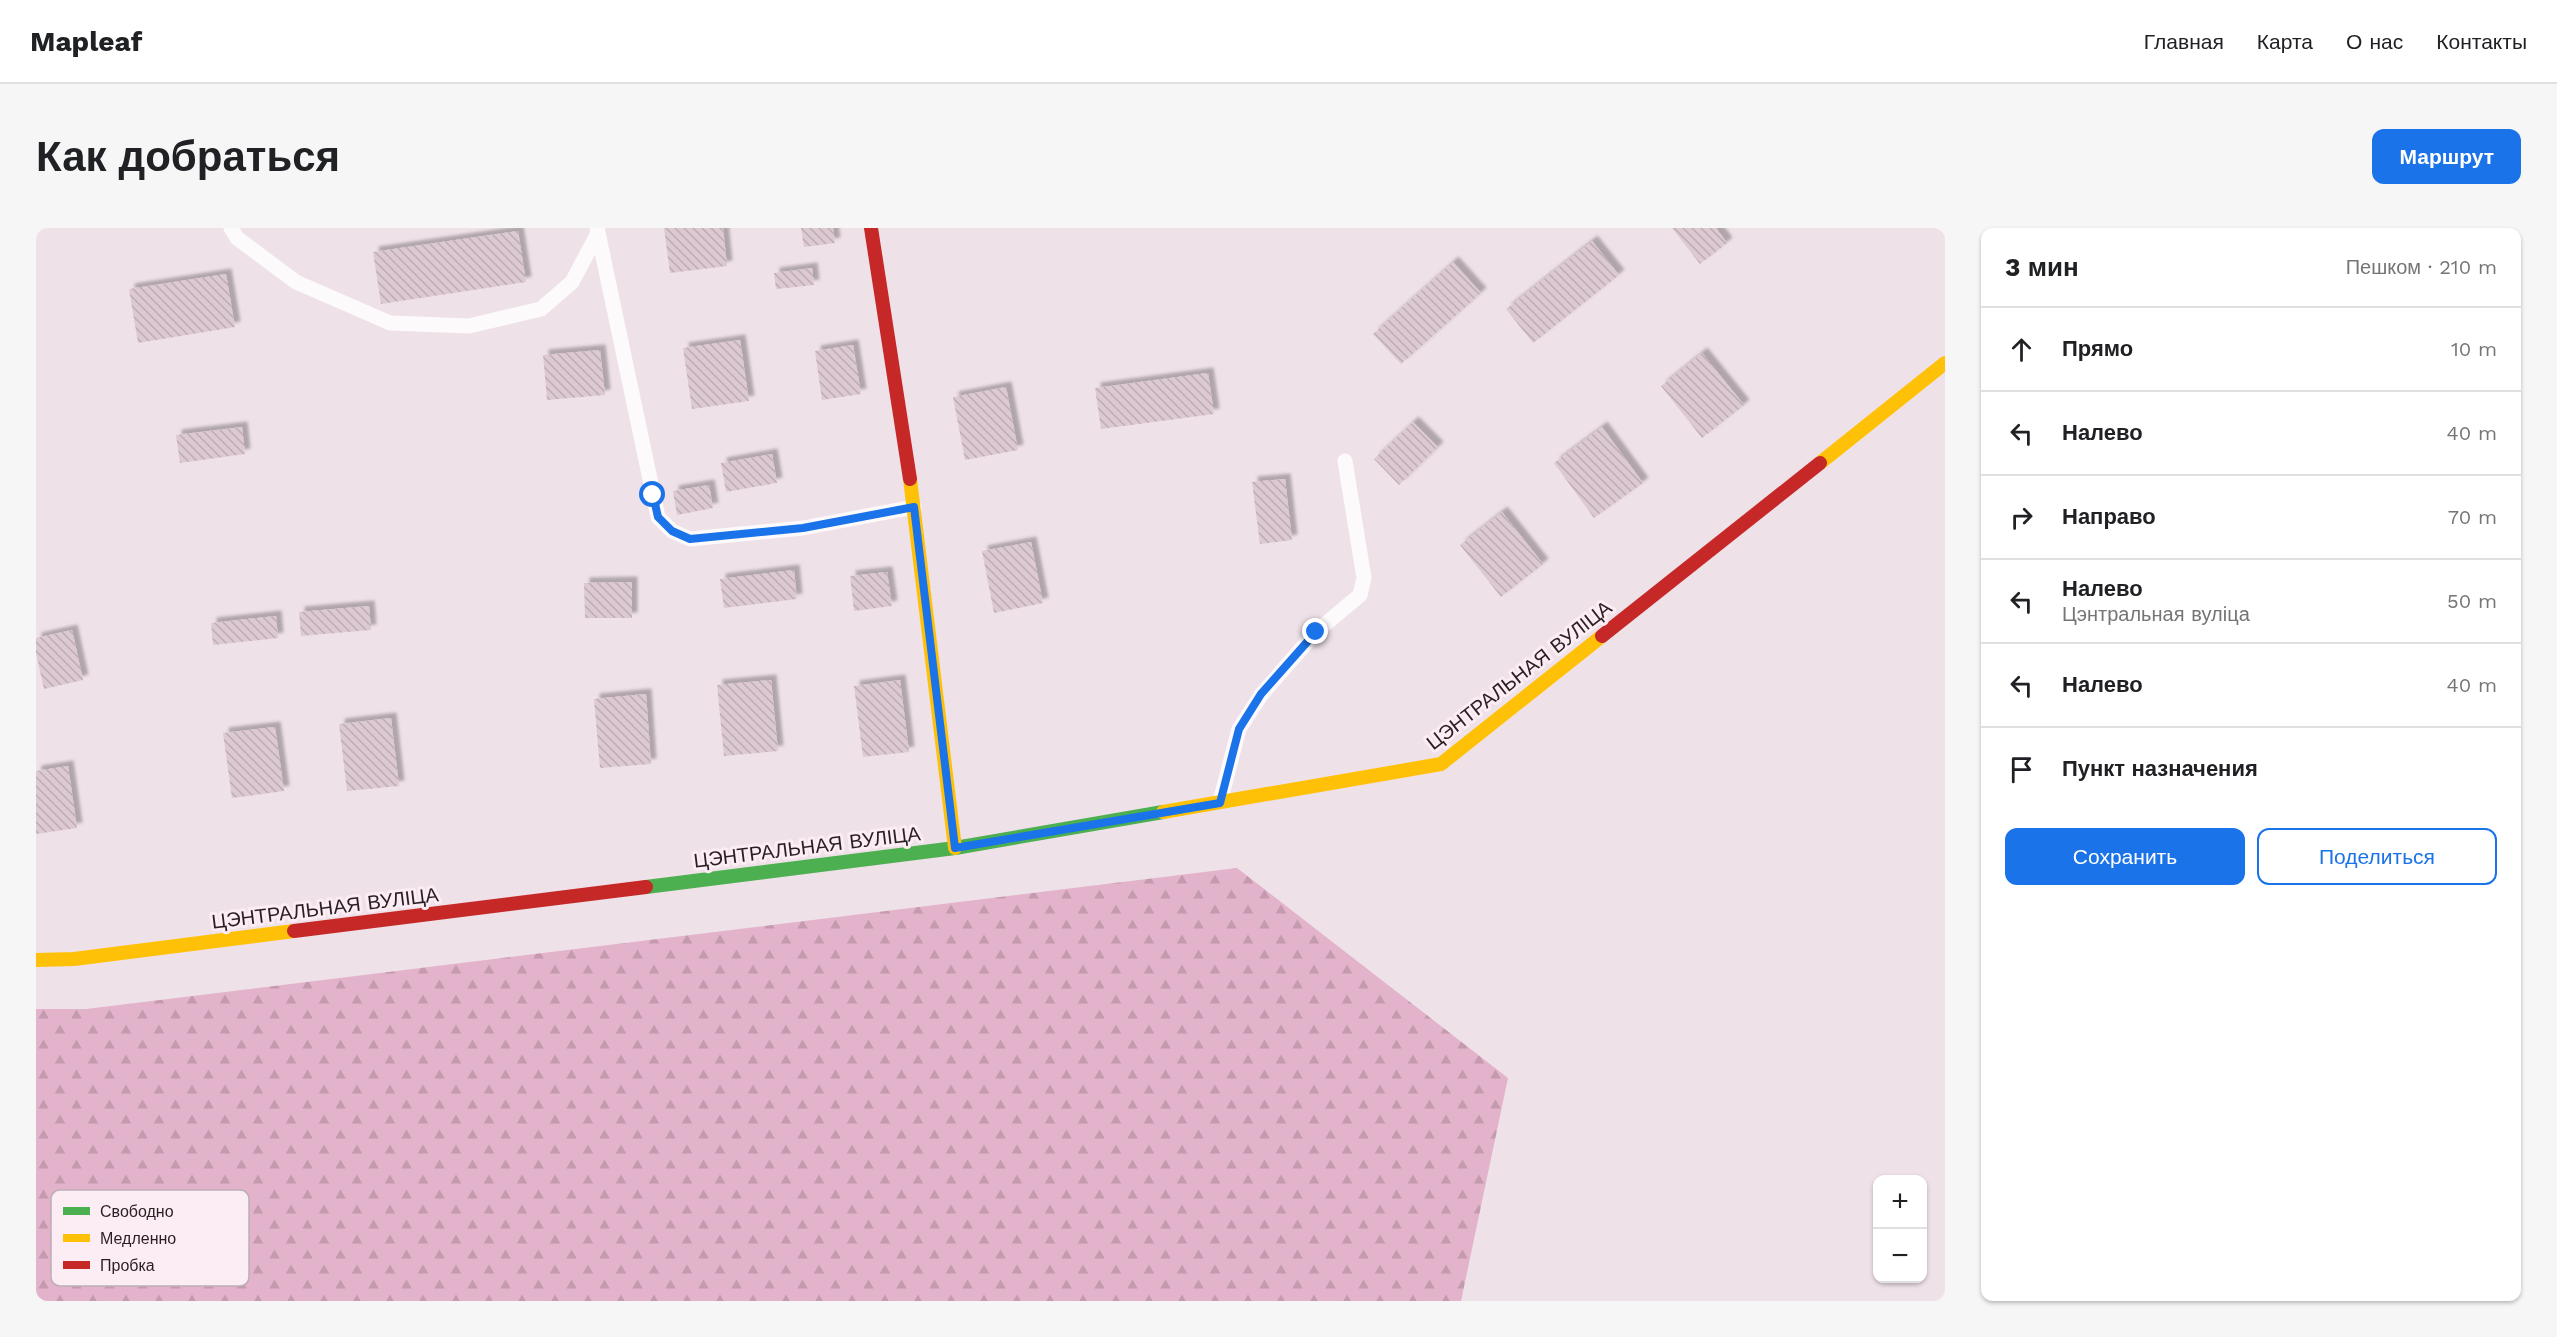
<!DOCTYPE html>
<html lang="ru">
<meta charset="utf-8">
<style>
body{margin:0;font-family:"Work Sans",sans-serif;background:#f6f6f6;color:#202124}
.controls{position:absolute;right:18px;bottom:18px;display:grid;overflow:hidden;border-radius:12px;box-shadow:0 2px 4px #0004}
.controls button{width:54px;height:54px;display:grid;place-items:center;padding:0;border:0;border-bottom:2px solid #e0e0e0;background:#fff;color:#202124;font:30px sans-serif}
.stop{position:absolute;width:18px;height:18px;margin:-14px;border:4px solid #1a73e8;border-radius:50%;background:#fff}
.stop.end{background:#1a73e8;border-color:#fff;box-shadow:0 2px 6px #0008}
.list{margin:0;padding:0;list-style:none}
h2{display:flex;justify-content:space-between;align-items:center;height:78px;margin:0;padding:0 24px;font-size:26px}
h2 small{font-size:20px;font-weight:400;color:#757577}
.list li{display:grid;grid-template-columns:39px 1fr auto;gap:18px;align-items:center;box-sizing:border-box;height:84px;padding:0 24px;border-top:2px solid #e0e0e0}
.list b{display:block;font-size:22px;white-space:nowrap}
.list p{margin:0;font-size:20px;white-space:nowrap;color:#757577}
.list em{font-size:20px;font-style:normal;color:#757577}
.actions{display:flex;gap:12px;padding:18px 24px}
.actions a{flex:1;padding:14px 0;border:2px solid #1a73e8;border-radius:12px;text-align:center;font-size:21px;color:#1a73e8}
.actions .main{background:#1a73e8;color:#fff}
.icon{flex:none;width:33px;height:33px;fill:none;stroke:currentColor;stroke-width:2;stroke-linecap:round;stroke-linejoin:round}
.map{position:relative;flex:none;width:1909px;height:1073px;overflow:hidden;border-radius:12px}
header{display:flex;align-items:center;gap:36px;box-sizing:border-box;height:84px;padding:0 30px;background:#fff;border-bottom:2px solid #e0e0e0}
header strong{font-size:28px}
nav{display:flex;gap:33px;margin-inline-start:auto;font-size:21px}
.intro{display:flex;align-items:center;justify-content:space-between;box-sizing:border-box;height:144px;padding:0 36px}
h1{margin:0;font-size:42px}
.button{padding:15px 27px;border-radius:12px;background:#1a73e8;color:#fff;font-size:21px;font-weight:700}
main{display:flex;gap:36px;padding:0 36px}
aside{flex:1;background:#fff;border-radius:12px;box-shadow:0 2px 4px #0004}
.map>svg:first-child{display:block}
.forest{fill:url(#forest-firs)}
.building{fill:url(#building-back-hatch);filter:url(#shadow)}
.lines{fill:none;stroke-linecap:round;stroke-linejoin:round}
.lane{stroke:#fdfafc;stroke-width:15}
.fast{stroke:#4caf50;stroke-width:14}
.slow{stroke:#ffc107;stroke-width:14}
.jam{stroke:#c62828;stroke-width:14}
.route{stroke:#1a73e8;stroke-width:8}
.labels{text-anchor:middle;stroke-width:6;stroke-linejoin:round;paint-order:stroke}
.street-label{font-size:20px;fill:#281f23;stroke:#fcecf3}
.key{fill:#fcecf3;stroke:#bcaeb5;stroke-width:1.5}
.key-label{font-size:16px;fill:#281f23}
</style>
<header>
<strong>Mapleaf</strong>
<nav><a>Главная</a><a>Карта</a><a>О нас</a><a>Контакты</a></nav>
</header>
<div class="intro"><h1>Как добраться</h1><a class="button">Маршрут</a></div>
<main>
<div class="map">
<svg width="1909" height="1073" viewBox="0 0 1909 1073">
<defs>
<pattern id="forest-firs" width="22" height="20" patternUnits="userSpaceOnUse" patternTransform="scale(1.5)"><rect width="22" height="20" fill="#e3b3cb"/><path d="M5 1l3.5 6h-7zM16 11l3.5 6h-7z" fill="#c39aae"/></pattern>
<pattern id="building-back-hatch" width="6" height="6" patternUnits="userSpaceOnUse" patternTransform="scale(1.5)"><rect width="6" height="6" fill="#ddc9d2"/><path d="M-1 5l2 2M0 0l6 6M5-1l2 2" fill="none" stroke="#beacb4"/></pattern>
<filter id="shadow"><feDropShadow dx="5.5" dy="-5.5" stdDeviation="1.5" flood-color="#0004"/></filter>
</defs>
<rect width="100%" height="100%" fill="#efe1e8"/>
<path class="forest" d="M 1201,640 L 1472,850 L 1425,1073 L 0,1073 L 0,781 L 50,781 Z"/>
<path class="building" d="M 628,0 L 687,0 L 691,38 L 634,45 Z
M 765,0 L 797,0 L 799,15 L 768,19 Z
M 1636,0 L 1680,0 L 1691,15 L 1664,36 Z
M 482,3 L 490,54 L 345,76 L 337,24 Z
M 1556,13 L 1583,47 L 1497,115 L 1470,81 Z
M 1417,34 L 1445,65 L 1365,136 L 1337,106 Z
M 776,40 L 778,57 L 740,61 L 738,45 Z
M 190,46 L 199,99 L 102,115 L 93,61 Z
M 704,112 L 713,173 L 656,181 L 647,120 Z
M 817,117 L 825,166 L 786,172 L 779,123 Z
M 564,122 L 569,167 L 511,172 L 507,127 Z
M 1666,125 L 1708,177 L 1666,210 L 1625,158 Z
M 1172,145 L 1178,186 L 1065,201 L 1059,160 Z
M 970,159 L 982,222 L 929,232 L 917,169 Z
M 1377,194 L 1402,219 L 1363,257 L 1338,231 Z
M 206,199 L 209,226 L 144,235 L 140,207 Z
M 1566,199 L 1607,255 L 1558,290 L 1518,235 Z
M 736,226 L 741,255 L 690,264 L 685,235 Z
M 1249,251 L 1256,312 L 1224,316 L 1216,254 Z
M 673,257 L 677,280 L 641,287 L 637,263 Z
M 1466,284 L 1507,336 L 1465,369 L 1424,317 Z
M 995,314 L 1007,375 L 958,385 L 946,323 Z
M 758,342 L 761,371 L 688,380 L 684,351 Z
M 851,344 L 856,378 L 818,383 L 814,348 Z
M 596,354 L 596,390 L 549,390 L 548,355 Z
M 333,378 L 335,402 L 265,408 L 263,384 Z
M 240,388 L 242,410 L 177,417 L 175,395 Z
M 36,402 L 47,452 L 8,461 L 0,425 L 0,410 Z
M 735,452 L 742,523 L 688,528 L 681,457 Z
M 864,452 L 873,524 L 827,529 L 818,458 Z
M 610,466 L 615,536 L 564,540 L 558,471 Z
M 355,490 L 363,558 L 311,563 L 303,496 Z
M 239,499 L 248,563 L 196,570 L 187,505 Z
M 32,538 L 41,600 L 0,606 L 0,543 Z"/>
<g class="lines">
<path class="lane" d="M 195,0 L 201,10 L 260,54 L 354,95 L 433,98 L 505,81 L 536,54 L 562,5
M 561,0 L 622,289 L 636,303 L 654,311 L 767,300 L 878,279
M 1184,574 L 1203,501 L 1225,467 L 1280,404 L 1324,367 L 1328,350 L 1309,233"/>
<path class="fast" d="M 610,659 L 919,620 L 1127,584"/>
<path class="slow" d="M 1784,235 L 1909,135
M 874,251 L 919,620
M 1127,584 L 1405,536 L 1566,408
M 0,732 L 38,731 L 258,703"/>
<path class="jam" d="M 835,0 L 874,251
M 1566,408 L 1784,235
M 258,703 L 610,659"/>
</g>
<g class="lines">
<path class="route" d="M 617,267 L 622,289 L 636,303 L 654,311 L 767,300 L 878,279 L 919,620 L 1184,575 L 1203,501 L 1225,466 L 1280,404"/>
</g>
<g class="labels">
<g class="street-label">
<text transform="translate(1483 447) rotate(-38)" y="7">ЦЭНТРАЛЬНАЯ ВУЛІЦА</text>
<text transform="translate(771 619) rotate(-7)" y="7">ЦЭНТРАЛЬНАЯ ВУЛІЦА</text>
<text transform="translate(289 680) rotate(-7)" y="7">ЦЭНТРАЛЬНАЯ ВУЛІЦА</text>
</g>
</g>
<rect x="15" y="962" width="198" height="96" rx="9" class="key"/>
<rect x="27" y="979" width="27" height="8" fill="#4caf50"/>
<rect x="27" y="1006" width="27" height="8" fill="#ffc107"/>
<rect x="27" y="1033" width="27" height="8" fill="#c62828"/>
<g class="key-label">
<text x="64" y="989">Свободно</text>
<text x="64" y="1016">Медленно</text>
<text x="64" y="1043">Пробка</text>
</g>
</svg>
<div class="controls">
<button>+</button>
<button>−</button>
</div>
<div class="stop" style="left:617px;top:267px"></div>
<div class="stop end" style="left:1280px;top:404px"></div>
</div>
<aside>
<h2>3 мин<small>Пешком · 210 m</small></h2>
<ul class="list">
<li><svg class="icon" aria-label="ahead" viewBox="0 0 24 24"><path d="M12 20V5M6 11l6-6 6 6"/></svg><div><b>Прямо</b></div><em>10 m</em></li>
<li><svg class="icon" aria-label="left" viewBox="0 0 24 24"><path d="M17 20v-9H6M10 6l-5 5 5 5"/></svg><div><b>Налево</b></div><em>40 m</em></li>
<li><svg class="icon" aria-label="right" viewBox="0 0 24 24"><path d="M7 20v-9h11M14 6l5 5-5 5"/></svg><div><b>Направо</b></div><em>70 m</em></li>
<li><svg class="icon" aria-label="left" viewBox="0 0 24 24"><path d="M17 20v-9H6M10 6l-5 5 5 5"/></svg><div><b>Налево</b><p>Цэнтральная вуліца</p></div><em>50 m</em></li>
<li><svg class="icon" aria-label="left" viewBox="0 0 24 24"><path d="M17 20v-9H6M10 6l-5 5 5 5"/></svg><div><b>Налево</b></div><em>40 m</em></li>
<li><svg class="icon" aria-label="arrive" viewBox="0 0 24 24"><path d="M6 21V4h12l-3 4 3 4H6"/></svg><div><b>Пункт назначения</b></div></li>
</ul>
<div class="actions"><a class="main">Сохранить</a><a>Поделиться</a></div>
</aside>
</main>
